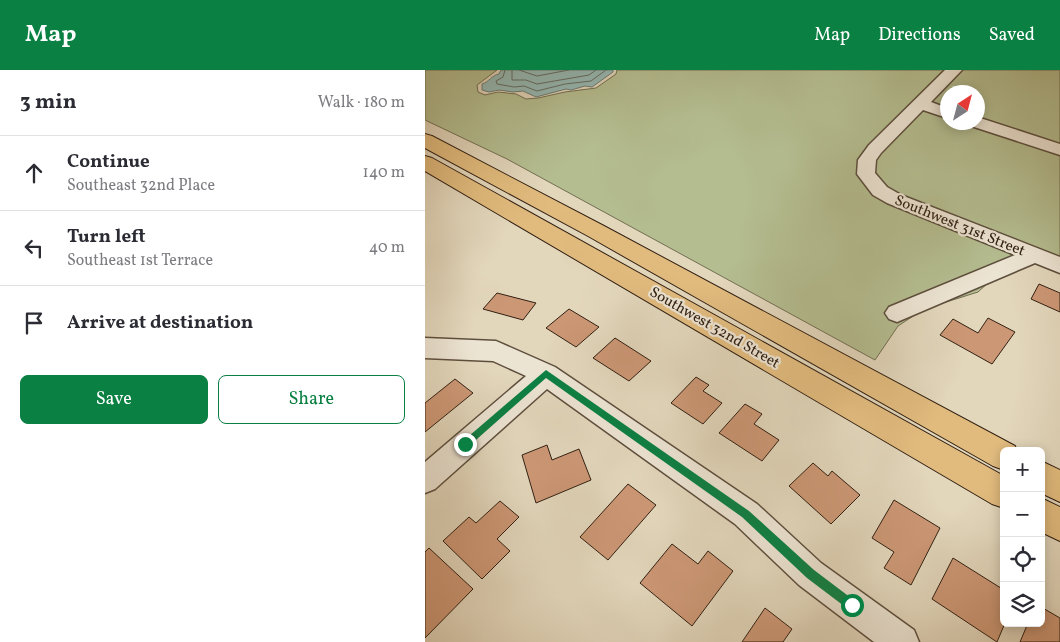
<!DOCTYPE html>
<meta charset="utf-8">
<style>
body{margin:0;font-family:Vollkorn,serif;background:#f7f7f7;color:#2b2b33}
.controls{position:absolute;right:15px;bottom:15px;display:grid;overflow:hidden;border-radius:8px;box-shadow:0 2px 12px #0003}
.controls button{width:45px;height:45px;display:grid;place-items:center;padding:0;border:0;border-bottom:1px solid #e1e1e2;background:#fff;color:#2b2b33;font:25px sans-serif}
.compass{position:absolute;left:515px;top:15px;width:45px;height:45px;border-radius:50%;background:#fff;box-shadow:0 2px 12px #0003;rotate:36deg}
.stop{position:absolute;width:15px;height:15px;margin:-11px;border:4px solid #0b8043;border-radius:50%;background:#fff}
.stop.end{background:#0b8043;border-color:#fff;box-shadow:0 1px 5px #0008}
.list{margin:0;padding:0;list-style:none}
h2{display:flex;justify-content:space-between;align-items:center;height:65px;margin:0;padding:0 20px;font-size:21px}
h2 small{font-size:16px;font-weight:400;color:#7c7c81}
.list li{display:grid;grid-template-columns:32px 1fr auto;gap:15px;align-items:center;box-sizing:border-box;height:75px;padding:0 20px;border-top:1px solid #e1e1e2}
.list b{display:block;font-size:19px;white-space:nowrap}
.list p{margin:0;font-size:16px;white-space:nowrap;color:#7c7c81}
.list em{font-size:16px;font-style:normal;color:#7c7c81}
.actions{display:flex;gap:10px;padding:15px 20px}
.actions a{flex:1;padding:11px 0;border:1px solid #0b8043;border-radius:8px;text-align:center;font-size:18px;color:#0b8043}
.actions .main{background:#0b8043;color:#fff}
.icon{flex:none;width:28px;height:28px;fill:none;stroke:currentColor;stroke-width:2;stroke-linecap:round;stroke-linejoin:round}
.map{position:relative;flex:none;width:635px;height:572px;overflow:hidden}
header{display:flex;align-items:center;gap:30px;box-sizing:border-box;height:70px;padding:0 25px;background:#0b8043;color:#fff}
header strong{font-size:24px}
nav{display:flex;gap:28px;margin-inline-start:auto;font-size:18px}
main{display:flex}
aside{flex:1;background:#fff}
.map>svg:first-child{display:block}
.green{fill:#b4bd90;stroke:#726e52;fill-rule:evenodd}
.water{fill:#95b9b4;stroke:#6d7c74}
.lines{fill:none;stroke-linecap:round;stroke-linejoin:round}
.shore{stroke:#636c64;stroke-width:1}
.building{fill:#cc9775;stroke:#312013}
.minor-casing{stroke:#5d4e3d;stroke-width:3}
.major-casing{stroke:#312013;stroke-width:2}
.minor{fill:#ece4d3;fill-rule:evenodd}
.major{fill:#e1bb7e;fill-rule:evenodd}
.route{fill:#0b8043}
.labels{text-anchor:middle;stroke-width:4.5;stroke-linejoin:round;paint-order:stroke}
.street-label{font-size:15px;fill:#312013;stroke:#ece4d3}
</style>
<header>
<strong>Map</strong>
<nav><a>Map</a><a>Directions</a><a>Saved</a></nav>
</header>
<main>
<aside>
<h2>3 min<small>Walk · 180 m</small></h2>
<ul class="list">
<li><svg class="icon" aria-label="ahead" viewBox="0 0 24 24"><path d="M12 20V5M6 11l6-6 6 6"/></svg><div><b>Continue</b><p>Southeast 32nd Place</p></div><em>140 m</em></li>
<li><svg class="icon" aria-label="left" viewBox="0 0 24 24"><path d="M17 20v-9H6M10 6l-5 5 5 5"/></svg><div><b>Turn left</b><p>Southeast 1st Terrace</p></div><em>40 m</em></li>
<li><svg class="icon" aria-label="arrive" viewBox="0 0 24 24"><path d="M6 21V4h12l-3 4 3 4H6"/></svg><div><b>Arrive at destination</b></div></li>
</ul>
<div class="actions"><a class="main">Save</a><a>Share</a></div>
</aside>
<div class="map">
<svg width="635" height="572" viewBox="0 0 635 572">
<rect width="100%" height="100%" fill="#e2d6bb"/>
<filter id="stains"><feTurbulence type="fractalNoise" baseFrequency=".004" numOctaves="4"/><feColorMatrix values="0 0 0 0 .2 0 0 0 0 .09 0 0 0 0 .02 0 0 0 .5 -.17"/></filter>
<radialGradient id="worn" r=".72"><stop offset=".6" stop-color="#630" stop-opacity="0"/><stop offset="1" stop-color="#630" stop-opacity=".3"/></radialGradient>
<path class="green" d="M 0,0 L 72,0 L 52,15 L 53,22 L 60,25 L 73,22 L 91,24 L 101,29 L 113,28 L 140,22 L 171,18 L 191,4 L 192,0 L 523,0 L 435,105 L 435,109 L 594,185 L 461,240 L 469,252 L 564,212 L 553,222 L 499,239 L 473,256 L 450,290 L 82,89 L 0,50 Z
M 536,0 L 635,0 L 635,190 L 491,134 L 461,118 L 448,103 L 448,91 L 455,81 ZM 522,22 L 552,22 L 552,52 L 522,52 Z"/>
<path class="water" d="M 76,0 L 188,0 L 188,2 L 167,17 L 160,16 L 146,20 L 141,19 L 111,27 L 98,21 L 88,22 L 74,20 L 64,22 L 57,20 L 57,14 C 64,12 67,5 74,4 Z"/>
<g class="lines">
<path class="shore" d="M 80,0 L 78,7 L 71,11 L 72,14 L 89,17 L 99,16 L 112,21 L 140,14 L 166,11 L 181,0
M 87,0 L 87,10 L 101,10 L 112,14 L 164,5 L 171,0
M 94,0 L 112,6 L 144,0"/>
</g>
<path class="building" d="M 614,214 L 635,223 L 635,242 L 606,229 Z
M 72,223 L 111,233 L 98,250 L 58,239 Z
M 144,239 L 174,257 L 151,277 L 121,258 Z
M 563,248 L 590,262 L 567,294 L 515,265 L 528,249 L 553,263 Z
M 190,268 L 226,291 L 204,311 L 168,288 Z
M 271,307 L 284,315 L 278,321 L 297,333 L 278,354 L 246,333 Z
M 30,309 L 48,323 L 0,362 L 0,333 Z
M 320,334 L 337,344 L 329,354 L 354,370 L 337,391 L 294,363 Z
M 122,375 L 127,390 L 154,379 L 166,410 L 111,433 L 97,385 Z
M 388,393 L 403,406 L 407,401 L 435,425 L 406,454 L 364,416 Z
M 203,414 L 231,435 L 183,490 L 155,467 Z
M 469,430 L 515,458 L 486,515 L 459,498 L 469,482 L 447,468 Z
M 75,431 L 94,447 L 72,469 L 85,481 L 57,509 L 18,471 L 44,447 L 51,453 Z
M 247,474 L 273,494 L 283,481 L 308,501 L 267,556 L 215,513 Z
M 4,478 L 48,519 L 0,568 L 0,482 Z
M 528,488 L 579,520 L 580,553 L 572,572 L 507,529 Z
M 616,537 L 635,548 L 635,572 L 595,572 L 603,553 L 616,553 Z
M 340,538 L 367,559 L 358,572 L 317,572 Z"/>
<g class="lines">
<defs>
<path id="minor" d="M 520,0 L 537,0 L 506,32 L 522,38 L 522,48 L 498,40 L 456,83 L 451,90 L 450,103 L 462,117 L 476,125 L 635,187 L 635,203 L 610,193 L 472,252 L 464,249 L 460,243 L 464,237 L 590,185 L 462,133 L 448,125 L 432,104 L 433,90 L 444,75 Z
M 552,47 L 635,74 L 635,85 L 546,56 L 544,52 L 552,52 Z
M 0,268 L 71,271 L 130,297 L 332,434 L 396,493 L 489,560 L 494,572 L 449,572 L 374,515 L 310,454 L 122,319 L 10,419 L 0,423 L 0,392 L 101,306 L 68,291 L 0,288 Z"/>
<path id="major" d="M 0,64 L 7,66 L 179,156 L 590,376 L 592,381 L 579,381 L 579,400 L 568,396 L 163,166 L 0,78 Z
M 0,86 L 7,88 L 579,406 L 579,438 L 567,434 L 0,101 Z
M 616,391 L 635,400 L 635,432 L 616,423 Z
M 616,428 L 635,437 L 635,471 L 616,462 Z"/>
</defs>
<use href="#minor" class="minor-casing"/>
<use href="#major" class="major-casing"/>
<use href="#minor" class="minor"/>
<use href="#major" class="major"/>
</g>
<path class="route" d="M 121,300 L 324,441 L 389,500 L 430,531 L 432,535 L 430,539 L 427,540 L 423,539 L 382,508 L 317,447 L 121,308 L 43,377 L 37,377 L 37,372 Z"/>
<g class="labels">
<g class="street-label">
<text transform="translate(535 155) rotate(22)" y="5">Southwest 31st Street</text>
<text transform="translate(290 257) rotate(30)" y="5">Southwest 32nd Street</text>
</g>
</g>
<rect width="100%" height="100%" filter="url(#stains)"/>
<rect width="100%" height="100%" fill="url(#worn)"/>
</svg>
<div class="controls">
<button>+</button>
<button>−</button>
<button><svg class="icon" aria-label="locate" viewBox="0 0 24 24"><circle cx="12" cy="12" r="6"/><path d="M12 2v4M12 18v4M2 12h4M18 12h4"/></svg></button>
<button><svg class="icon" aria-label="layers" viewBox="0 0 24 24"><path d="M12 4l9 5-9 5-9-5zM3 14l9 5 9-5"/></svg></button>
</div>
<svg class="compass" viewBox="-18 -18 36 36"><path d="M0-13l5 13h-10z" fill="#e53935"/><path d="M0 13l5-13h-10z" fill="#7c7c81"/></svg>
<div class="stop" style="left:427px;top:535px"></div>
<div class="stop end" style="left:40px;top:374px"></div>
</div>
</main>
